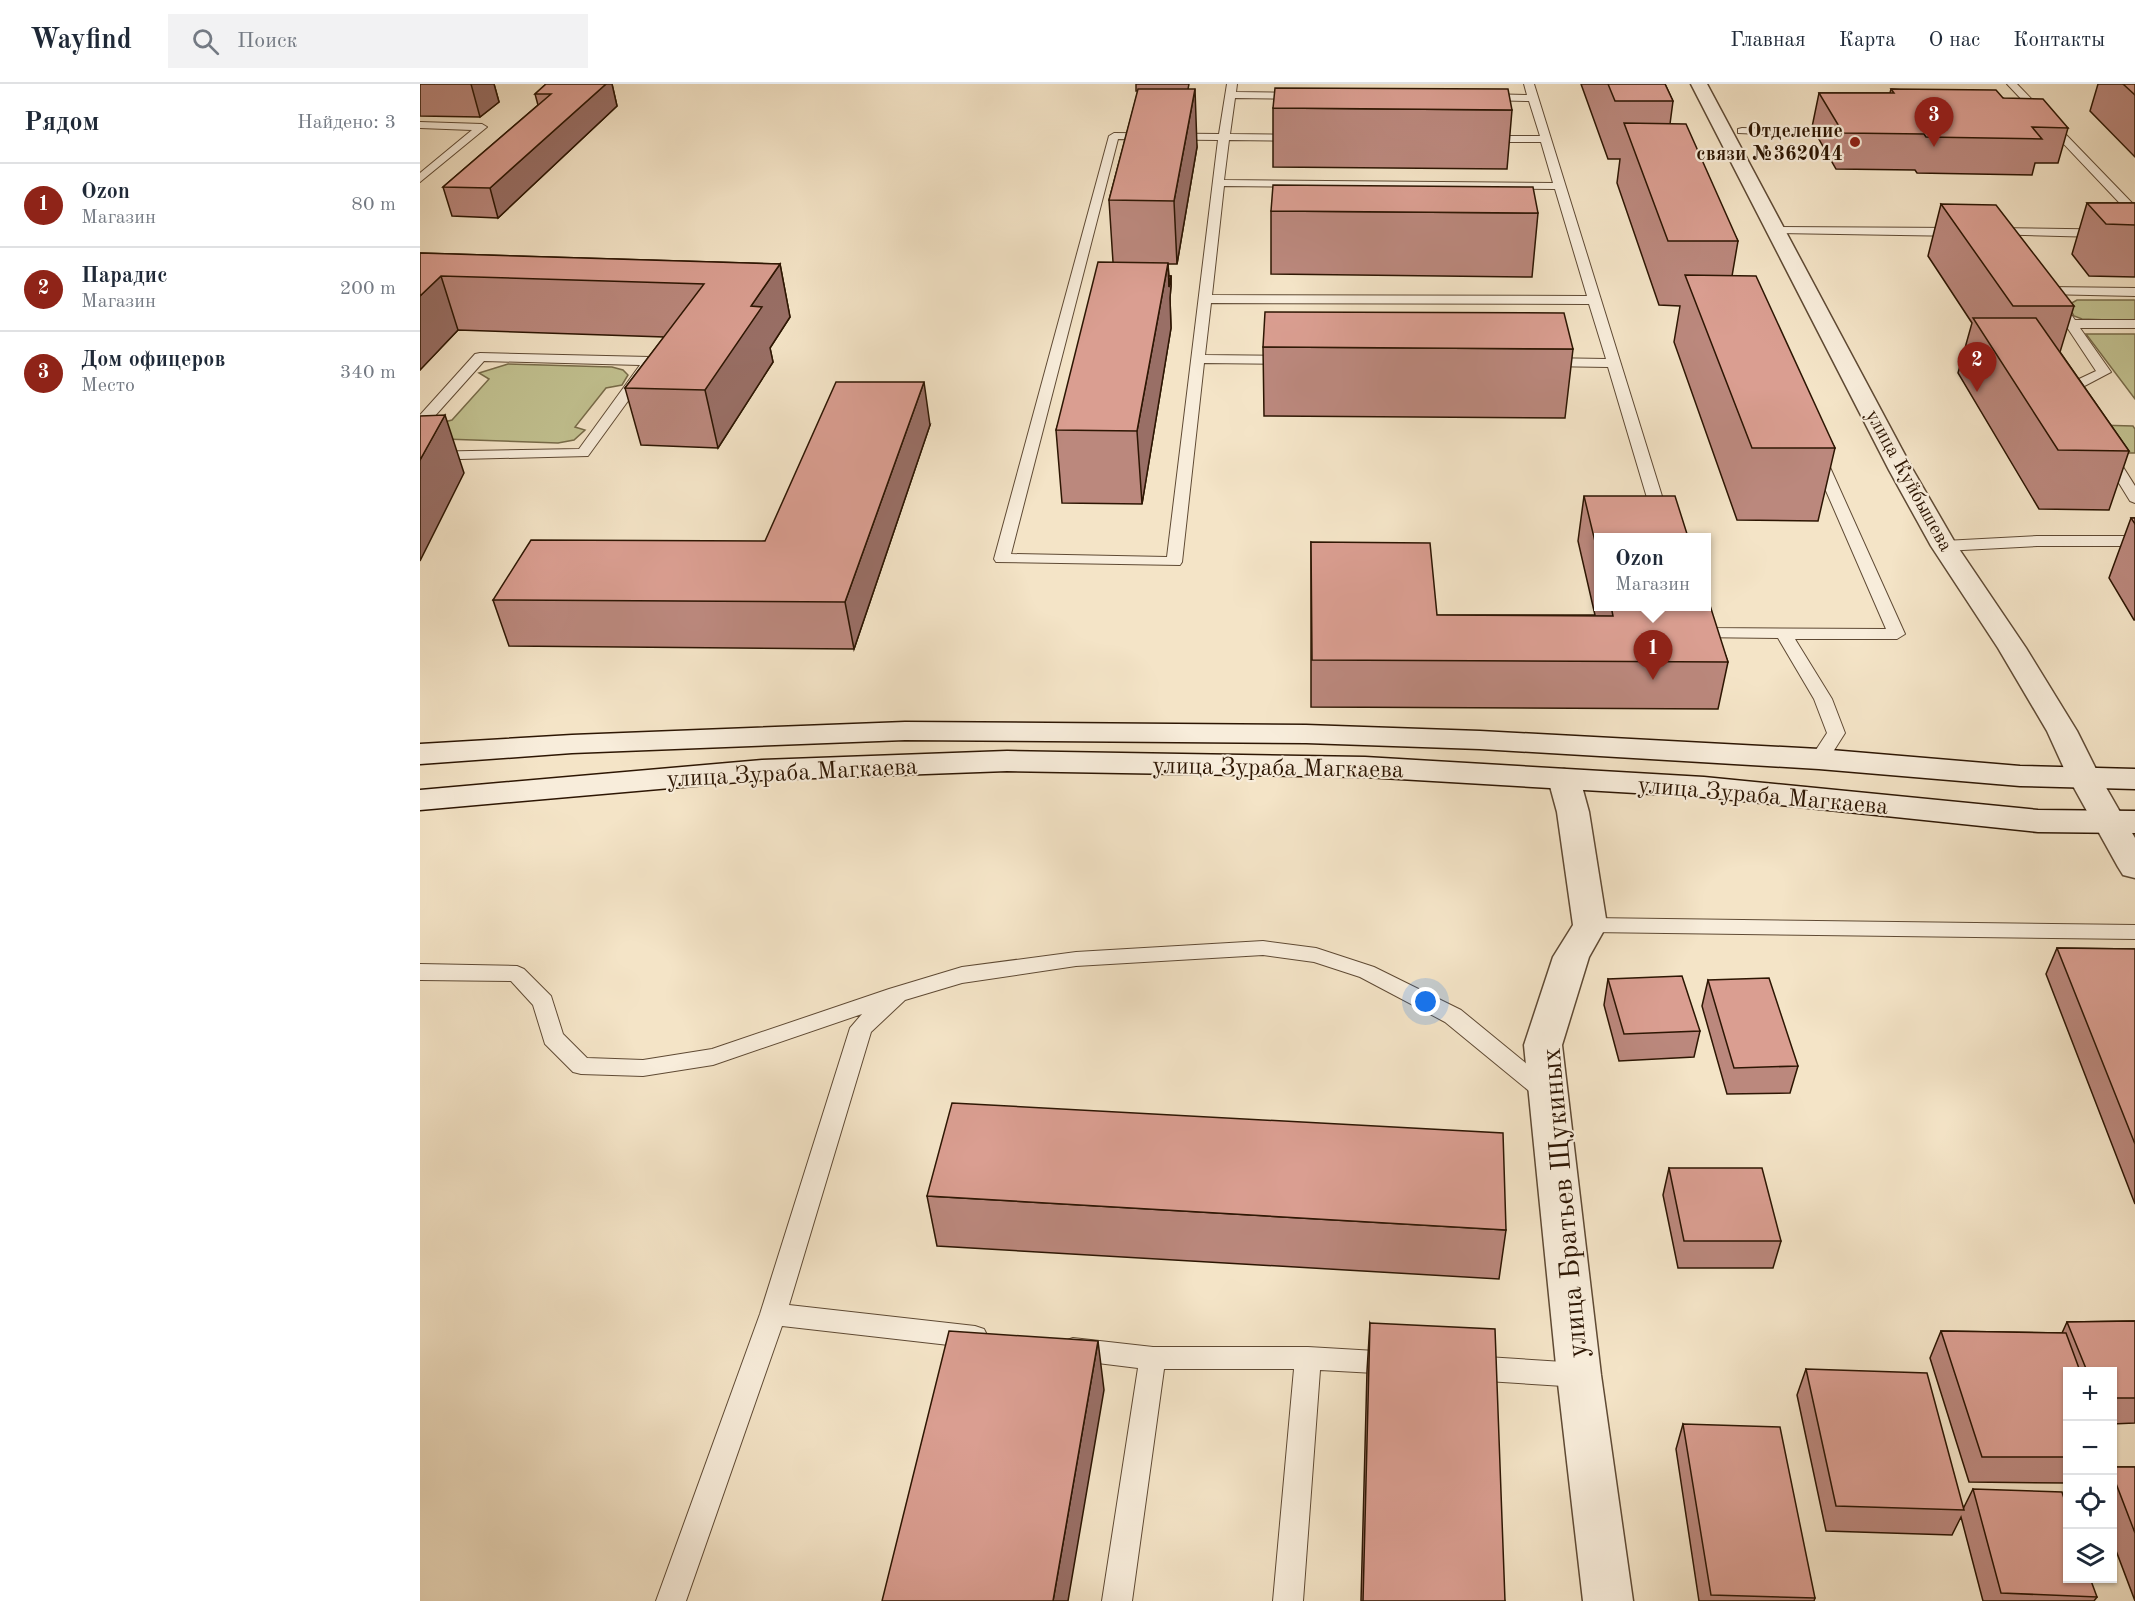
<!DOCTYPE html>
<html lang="ru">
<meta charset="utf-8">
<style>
body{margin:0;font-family:"Old Standard TT",serif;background:#f2f2f3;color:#1f2937}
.controls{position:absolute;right:18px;bottom:18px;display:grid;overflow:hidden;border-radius:0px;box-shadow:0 2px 4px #0004}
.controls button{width:54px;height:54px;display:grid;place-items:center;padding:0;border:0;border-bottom:2px solid #e0e1e3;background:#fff;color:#1f2937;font:30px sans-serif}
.you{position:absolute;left:1006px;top:918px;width:21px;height:21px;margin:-15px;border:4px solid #fff;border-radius:50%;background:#1a73e8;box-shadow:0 0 0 9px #1a73e833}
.badge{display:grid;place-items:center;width:39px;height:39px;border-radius:50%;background:#8f2418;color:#fff;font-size:20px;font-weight:700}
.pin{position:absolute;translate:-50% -50px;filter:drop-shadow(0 2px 3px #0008)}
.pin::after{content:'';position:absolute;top:32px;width:21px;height:18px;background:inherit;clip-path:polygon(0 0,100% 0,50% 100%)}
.popup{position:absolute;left:1174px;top:449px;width:117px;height:78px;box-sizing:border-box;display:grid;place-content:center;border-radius:0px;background:#fff;filter:drop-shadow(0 2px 4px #0005);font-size:20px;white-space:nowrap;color:#747a83}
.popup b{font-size:22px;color:#1f2937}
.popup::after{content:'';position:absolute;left:50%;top:100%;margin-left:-12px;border:12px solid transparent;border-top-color:#fff}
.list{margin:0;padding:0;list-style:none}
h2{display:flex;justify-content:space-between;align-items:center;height:78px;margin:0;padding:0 24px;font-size:26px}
h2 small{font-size:20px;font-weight:400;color:#747a83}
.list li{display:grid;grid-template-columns:39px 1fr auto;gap:18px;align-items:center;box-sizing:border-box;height:84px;padding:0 24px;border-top:2px solid #e0e1e3}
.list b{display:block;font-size:22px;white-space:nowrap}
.list p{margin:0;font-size:20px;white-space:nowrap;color:#747a83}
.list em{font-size:20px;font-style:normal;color:#747a83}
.icon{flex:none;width:33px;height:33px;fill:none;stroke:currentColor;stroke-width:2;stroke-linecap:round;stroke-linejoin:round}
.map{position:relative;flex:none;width:1715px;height:1517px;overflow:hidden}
header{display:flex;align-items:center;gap:36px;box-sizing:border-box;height:84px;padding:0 30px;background:#fff;border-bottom:2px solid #e0e1e3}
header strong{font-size:28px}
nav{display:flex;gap:33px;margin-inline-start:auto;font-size:21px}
.search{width:420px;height:54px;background:#f2f2f3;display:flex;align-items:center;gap:15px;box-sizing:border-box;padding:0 21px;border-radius:0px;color:#747a83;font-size:22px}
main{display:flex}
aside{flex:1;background:#fff}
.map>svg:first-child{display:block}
.green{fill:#c2c291;stroke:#786c4a;stroke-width:1.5}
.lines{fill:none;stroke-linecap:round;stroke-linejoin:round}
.service-casing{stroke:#5f4a34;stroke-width:2}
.minor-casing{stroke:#5f4a34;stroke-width:3}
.tertiary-casing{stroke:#5f4a34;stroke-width:3}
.secondary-casing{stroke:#2d1603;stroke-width:3}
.service{fill:#f8eddb;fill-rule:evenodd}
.minor{fill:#f8eddb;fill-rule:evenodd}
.tertiary{fill:#f8eddb;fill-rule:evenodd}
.secondary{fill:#f8eddb;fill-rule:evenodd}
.wall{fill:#bb887d;stroke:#2d1603;stroke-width:1.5}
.shaded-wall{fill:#996f66;stroke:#2d1603;stroke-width:1.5}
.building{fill:#da9e91;stroke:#2d1603;stroke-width:1.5}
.poi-dot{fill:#8f2418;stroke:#f8eddb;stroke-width:2}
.labels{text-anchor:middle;stroke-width:4.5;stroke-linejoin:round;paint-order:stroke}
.far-poi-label{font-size:20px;font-weight:bold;fill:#2d1603;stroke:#f8eddb;text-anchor:end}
.far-street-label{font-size:20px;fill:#2d1603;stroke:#f8eddb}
.street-label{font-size:24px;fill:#2d1603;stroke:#f8eddb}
.near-street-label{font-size:28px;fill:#2d1603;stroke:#f8eddb}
</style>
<header>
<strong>Wayfind</strong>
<div class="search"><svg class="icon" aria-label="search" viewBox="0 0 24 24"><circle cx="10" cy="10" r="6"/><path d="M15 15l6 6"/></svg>Поиск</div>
<nav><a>Главная</a><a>Карта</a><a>О нас</a><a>Контакты</a></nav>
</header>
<main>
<aside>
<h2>Рядом<small>Найдено: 3</small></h2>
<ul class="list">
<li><span class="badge">1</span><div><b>Ozon</b><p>Магазин</p></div><em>80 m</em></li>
<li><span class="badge">2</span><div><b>Парадис</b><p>Магазин</p></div><em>200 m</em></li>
<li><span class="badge">3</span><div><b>Дом офицеров</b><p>Место</p></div><em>340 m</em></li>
</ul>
</aside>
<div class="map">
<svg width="1715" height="1517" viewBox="0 0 1715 1517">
<rect width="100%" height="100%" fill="#f4e4c7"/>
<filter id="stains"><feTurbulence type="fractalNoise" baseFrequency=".00333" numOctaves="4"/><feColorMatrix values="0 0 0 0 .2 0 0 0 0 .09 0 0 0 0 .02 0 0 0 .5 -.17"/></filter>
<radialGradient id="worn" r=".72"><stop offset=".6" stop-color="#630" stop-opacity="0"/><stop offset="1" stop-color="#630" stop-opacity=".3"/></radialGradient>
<path class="green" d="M 1657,216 L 1715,216 L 1715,237 L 1662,235 L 1654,232 L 1648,221 Z
M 1666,250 L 1715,250 L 1715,315 Z
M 88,280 L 192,283 L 203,286 L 208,291 L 202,301 L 186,304 L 155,343 L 165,346 L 154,356 L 138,359 L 24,355 L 13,341 L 32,336 L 69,295 L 59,289 Z
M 1676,341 L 1713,342 L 1715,345 L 1715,369 L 1694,369 Z"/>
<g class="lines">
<defs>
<path id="service" d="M 807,0 L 817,0 L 816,8 L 879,9 L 884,12 L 879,15 L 815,14 L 810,50 L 880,51 L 885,54 L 880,57 L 809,56 L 804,96 L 1133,99 L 1121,58 L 1065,58 L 1060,55 L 1065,52 L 1120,52 L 1109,17 L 1065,16 L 1060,13 L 1065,10 L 1107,11 L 1104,0 L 1114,0 L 1255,454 L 1239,454 L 1188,283 L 1125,282 L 1118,278 L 1125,274 L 1186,275 L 1169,220 L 791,219 L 785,271 L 870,272 L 877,276 L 870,280 L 784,279 L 762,478 L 760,481 L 576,478 L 574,475 L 689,52 L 694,49 L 799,50 ZM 698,55 L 798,56 L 747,473 L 591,470 ZM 804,102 L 1135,105 L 1167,212 L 792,211 Z
M 1587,0 L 1597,0 L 1715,122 L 1715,132 L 1711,131 Z
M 0,38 L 62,40 L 67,43 L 0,98 L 0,89 L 52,46 L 0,44 Z
M 1322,44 L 1395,46 L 1400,49 L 1395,52 L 1318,49 L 1318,45 Z
M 1358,143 L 1541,144 L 1547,148 L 1541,152 L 1354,149 L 1354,145 Z
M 1571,144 L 1715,146 L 1715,154 L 1567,150 L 1567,146 Z
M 1628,203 L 1715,204 L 1715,212 L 1624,210 L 1622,207 Z
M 1635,212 L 1639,213 L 1655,236 L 1715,236 L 1715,244 L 1660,244 L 1691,288 L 1655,307 L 1660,315 L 1653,319 L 1648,318 L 1640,306 L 1642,303 L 1676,287 L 1629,216 Z
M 60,269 L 230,273 L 237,277 L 168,372 L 0,376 L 0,368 L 159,365 L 220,281 L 64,277 L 5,343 L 0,344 L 0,331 L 55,270 Z
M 1397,366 L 1404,370 L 1485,550 L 1477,555 L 1375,555 L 1412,615 L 1425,649 L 1406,679 L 1392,679 L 1390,675 L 1407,649 L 1394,615 L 1358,554 L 1273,553 L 1263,522 L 1279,522 L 1286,544 L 1466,545 L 1390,370 Z
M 1688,366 L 1693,367 L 1715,402 L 1715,419 L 1710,417 L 1681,370 Z
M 1617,452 L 1715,452 L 1715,462 L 1617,462 L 1524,467 L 1516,462 L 1524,457 Z
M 1170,834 L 1715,841 L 1715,855 L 1170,848 L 1163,846 L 1160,841 L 1163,836 Z
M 843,857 L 896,864 L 954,883 L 1041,926 L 1136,1004 L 1139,1010 L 1136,1016 L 1128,1019 L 1120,1016 L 1025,938 L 940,893 L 894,878 L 843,871 L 656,882 L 542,899 L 485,916 L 451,948 L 369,1221 L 555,1242 L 564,1245 L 568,1253 L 564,1261 L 555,1264 L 362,1242 L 266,1517 L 236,1517 L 340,1230 L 430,944 L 442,930 L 293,981 L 223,992 L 161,990 L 153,988 L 125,960 L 113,921 L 91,897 L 0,896 L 0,880 L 97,882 L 104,885 L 131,912 L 143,950 L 167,974 L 223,976 L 292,965 L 469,905 L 542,883 L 656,868 Z
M 653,1254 L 733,1263 L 888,1263 L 973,1268 L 982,1271 L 986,1279 L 982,1287 L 973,1290 L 900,1286 L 883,1517 L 853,1517 L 874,1285 L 744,1285 L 712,1517 L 682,1517 L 718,1284 L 653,1276 L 644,1273 L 640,1265 L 644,1257 Z
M 1051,1272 L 1159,1279 L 1168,1283 L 1172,1291 L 1168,1299 L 1159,1303 L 1051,1296 L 1042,1292 L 1038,1284 L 1042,1276 Z"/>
<path id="minor" d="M 1144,685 L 1155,688 L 1160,695 L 1169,728 L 1187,841 L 1169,873 L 1142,961 L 1181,1291 L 1213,1517 L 1163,1517 L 1137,1291 L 1104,961 L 1133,873 L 1153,841 L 1137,728 L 1128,695 L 1133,688 Z"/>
<path id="tertiary" d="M 1271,0 L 1287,0 L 1493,386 L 1537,462 L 1606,564 L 1657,647 L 1680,693 L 1715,754 L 1715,794 L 1703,791 L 1698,783 L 1648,693 L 1627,647 L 1578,564 L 1511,462 L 1469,386 Z"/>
<path id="secondary" d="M 485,638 L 886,641 L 1060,647 L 1399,665 L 1600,682 L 1715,685 L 1715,705 L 1600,702 L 1399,685 L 1060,665 L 886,659 L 485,656 L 152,669 L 0,680 L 0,660 L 152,651 Z
M 587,667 L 945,673 L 1284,693 L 1618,726 L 1715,727 L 1715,749 L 1618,748 L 1284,713 L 945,693 L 587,687 L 342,696 L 0,726 L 0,706 L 342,676 Z"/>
</defs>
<use href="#service" class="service-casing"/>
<use href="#minor" class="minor-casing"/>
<use href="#tertiary" class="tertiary-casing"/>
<use href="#secondary" class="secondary-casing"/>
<use href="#service" class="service"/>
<use href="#minor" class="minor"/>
<use href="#tertiary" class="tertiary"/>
<use href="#secondary" class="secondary"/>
</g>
<path class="wall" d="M 0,0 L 74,0 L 79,18 L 60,33 L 0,32 Z
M 126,0 L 192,0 L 197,22 L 78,134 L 32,132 L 23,103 L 118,21 L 115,10 Z
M 716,0 L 769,0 L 768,5 L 777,63 L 757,180 L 748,180 L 749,192 L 751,192 L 751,202 L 750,214 L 751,244 L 722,420 L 642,419 L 636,346 L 693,178 L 689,116 L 718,7 L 716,7 Z
M 1161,0 L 1245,0 L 1253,17 L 1250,40 L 1318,157 L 1312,192 L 1415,364 L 1398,437 L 1317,436 L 1254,258 L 1260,222 L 1239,221 L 1197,99 L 1200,75 L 1188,75 Z
M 1678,0 L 1715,0 L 1715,73 L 1670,27 Z
M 1471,5 L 1583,14 L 1648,44 L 1638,79 L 1615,79 L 1612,91 L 1497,89 L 1495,86 L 1416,85 L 1392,43 L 1399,9 L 1470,9 Z
M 853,24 L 1092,26 L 1087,85 L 853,83 Z
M 1667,119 L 1715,119 L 1715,193 L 1669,192 L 1652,170 Z
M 1521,120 L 1654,222 L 1640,268 L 1709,367 L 1689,426 L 1619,425 L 1538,289 L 1552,239 L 1508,172 Z
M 851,127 L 1118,129 L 1112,193 L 851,190 Z
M 0,169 L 360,180 L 370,233 L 350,264 L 353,278 L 298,364 L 221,361 L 205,304 L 244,253 L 38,246 L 0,286 Z
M 843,263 L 1153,265 L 1145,334 L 844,332 Z
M 510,341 L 434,565 L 89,562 L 73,516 L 345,457 Z
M 1164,412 L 1179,453 L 1179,522 L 1287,522 L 1308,578 L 1298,625 L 891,623 L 891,458 L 1017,531 L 1175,531 L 1158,457 Z
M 1711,434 L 1715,434 L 1715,536 L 1714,536 L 1689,494 Z
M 1637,864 L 1715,865 L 1715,1120 L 1626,890 Z
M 1188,895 L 1280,947 L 1274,973 L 1199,977 L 1184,921 Z
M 1288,896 L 1378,982 L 1370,1009 L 1307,1010 L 1282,922 Z
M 1249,1084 L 1361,1157 L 1353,1184 L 1258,1184 L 1243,1111 Z
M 507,1112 L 1086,1146 L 1079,1195 L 517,1162 Z
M 1715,1237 L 1715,1339 L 1692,1340 L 1692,1287 L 1647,1287 L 1647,1399 L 1549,1398 L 1510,1274 L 1521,1247 L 1642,1249 L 1647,1238 Z
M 950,1239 L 1085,1517 L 941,1517 L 947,1287 Z
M 1386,1285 L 1544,1423 L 1553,1405 L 1677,1513 L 1674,1517 L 1563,1517 L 1541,1433 L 1532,1451 L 1406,1447 L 1377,1311 Z
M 1263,1340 L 1395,1514 L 1394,1517 L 1279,1517 L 1256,1365 Z
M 1692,1383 L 1715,1383 L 1715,1517 L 1692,1456 Z"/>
<path class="shaded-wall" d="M 51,0 L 74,0 L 79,18 L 60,33 Z
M 186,0 L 192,0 L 197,22 L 78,134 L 70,104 Z
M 775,5 L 777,63 L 757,180 L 754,117 Z
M 748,179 L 749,203 L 751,192 L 751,202 L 750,214 L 751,244 L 722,420 L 717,347 Z
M 360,180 L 370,233 L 350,264 L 353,278 L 298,364 L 285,306 L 331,222 Z
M 21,192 L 38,246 L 0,286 L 0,212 Z
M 504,298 L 510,341 L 434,565 L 425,518 Z
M 25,331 L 44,389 L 0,477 L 0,376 Z
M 678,1257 L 684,1306 L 648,1517 L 633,1517 Z"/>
<path class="building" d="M 126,0 L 186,0 L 70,104 L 23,103 L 131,10 L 115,10 Z
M 1188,0 L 1245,0 L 1253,17 L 1195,17 Z
M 1703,0 L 1715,0 L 1715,11 Z
M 855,4 L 1088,5 L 1092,26 L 853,24 Z
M 718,5 L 775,5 L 754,117 L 689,116 Z
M 1471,5 L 1576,6 L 1583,14 L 1623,15 L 1648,44 L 1612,43 L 1622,55 L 1506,53 L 1504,50 L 1423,49 L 1399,9 L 1474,9 Z
M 1204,39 L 1266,40 L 1318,157 L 1248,157 Z
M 853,101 L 1113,103 L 1118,129 L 851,127 Z
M 1667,119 L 1715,119 L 1715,141 L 1686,140 Z
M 1521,120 L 1576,121 L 1654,222 L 1593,222 Z
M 0,169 L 360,180 L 331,222 L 342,223 L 285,306 L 205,304 L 284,200 L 21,192 L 0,212 Z
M 678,178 L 748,179 L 717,347 L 636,346 Z
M 1265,191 L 1336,192 L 1415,364 L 1332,364 Z
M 749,192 L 751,192 L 749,203 Z
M 845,228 L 1144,229 L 1153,265 L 843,263 Z
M 1553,234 L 1616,234 L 1709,367 L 1638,366 Z
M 416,298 L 504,298 L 425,518 L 73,516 L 111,456 L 345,457 Z
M 25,331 L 0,376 L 0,332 Z
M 1164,412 L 1255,412 L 1268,453 L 1179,453 L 1179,474 Z
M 1711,434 L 1715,434 L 1715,440 Z
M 891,458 L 1010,459 L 1017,531 L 1193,532 L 1191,522 L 1287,522 L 1287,512 L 1308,578 L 892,576 Z
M 1637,864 L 1715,865 L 1715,1060 Z
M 1262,892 L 1280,947 L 1204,950 L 1188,895 Z
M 1349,894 L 1378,982 L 1314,984 L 1288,896 Z
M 532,1019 L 1083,1049 L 1086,1146 L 507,1112 Z
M 1249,1084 L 1342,1084 L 1361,1157 L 1264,1157 Z
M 1715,1237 L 1715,1314 L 1692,1314 L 1692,1287 L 1667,1287 L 1647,1238 Z
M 950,1239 L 1075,1245 L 1085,1517 L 943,1517 Z
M 529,1247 L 678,1257 L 633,1517 L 462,1517 Z
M 1521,1247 L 1646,1249 L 1660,1287 L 1647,1287 L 1647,1373 L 1562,1373 Z
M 1386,1285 L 1507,1289 L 1544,1426 L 1416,1422 Z
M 1263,1340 L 1360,1343 L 1395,1514 L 1291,1511 Z
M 1692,1383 L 1715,1383 L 1715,1449 L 1692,1389 Z
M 1553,1405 L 1642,1408 L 1647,1424 L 1647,1494 L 1670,1494 L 1677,1513 L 1581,1509 Z"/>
<circle class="poi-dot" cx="1435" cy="58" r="6"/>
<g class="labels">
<g class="far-poi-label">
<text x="1423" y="53">Отделение<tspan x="1423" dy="23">связи №362044</tspan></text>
</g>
<g class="far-street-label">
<text transform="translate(1490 396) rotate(61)" y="7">улица Куйбышева</text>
</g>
<g class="street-label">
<text transform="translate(858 683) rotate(1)" y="8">улица Зураба Магкаева</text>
<text transform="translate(372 688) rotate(-3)" y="8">улица Зураба Магкаева</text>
<text transform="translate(1343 711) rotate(5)" y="8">улица Зураба Магкаева</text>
</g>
<g class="near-street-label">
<text transform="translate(1143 1119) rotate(-95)" y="10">улица Братьев Щукиных</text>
</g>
</g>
<rect width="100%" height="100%" filter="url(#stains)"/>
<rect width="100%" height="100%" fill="url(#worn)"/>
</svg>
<div class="controls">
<button>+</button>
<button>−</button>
<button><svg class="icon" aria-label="locate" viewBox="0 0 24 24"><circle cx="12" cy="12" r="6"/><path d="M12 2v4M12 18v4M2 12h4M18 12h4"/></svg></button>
<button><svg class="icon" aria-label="layers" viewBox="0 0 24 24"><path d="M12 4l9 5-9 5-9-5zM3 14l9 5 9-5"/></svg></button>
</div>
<div class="you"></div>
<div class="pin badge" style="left:1233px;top:596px">1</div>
<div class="popup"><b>Ozon</b>Магазин</div>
<div class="pin badge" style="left:1557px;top:308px">2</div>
<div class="pin badge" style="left:1514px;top:63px">3</div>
</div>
</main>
